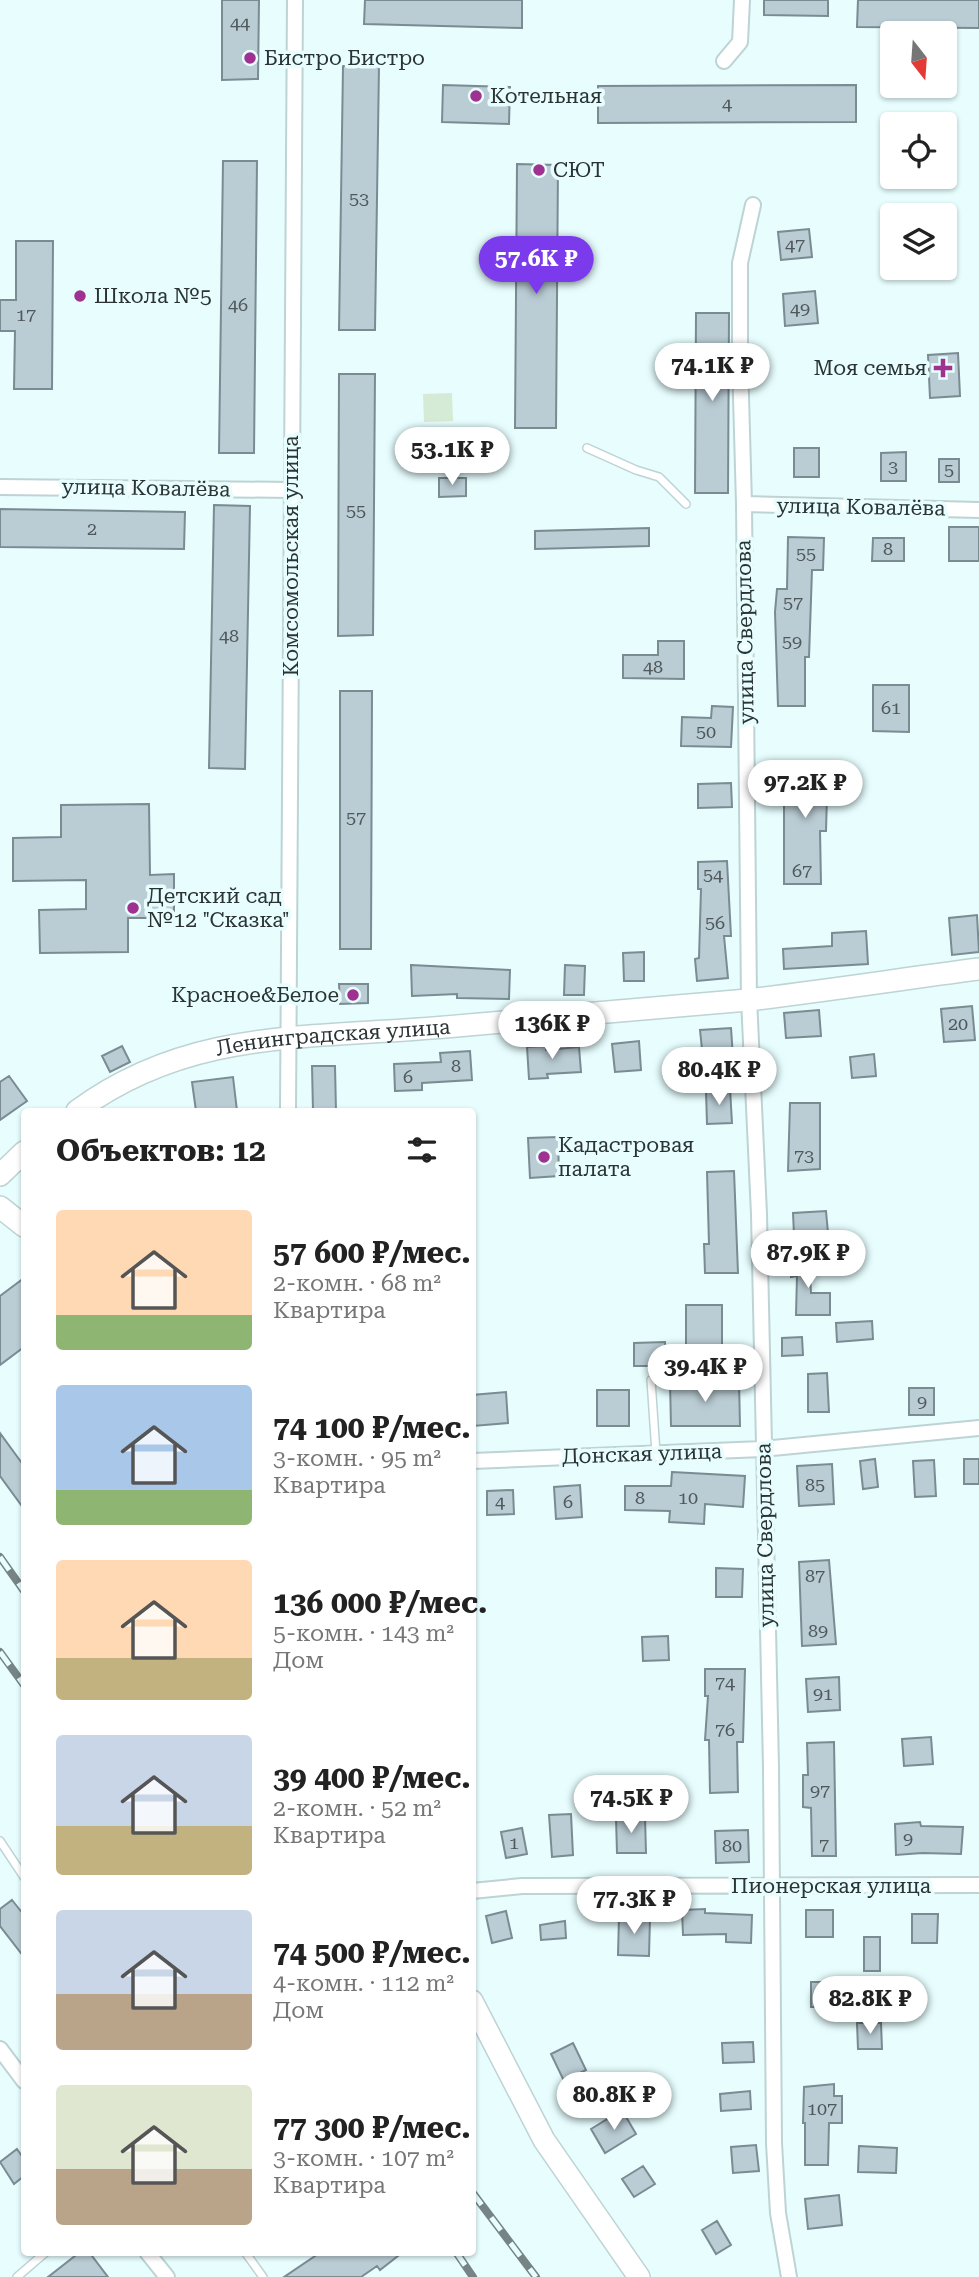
<!DOCTYPE html>
<html lang="ru">
<meta charset="utf-8">
<style>
body{margin:0;font-family:"Roboto Serif",serif;background:#f6f6f6;color:#222;height:100vh;display:flex;flex-direction:column;font-size:26px;white-space:nowrap}
*{box-sizing:border-box;margin:0}
p{font-size:23px;color:#767676}
.icon{flex:none;width:38px;height:38px;fill:none;stroke:currentColor;stroke-width:2;stroke-linecap:round;stroke-linejoin:round}
.map{position:relative;flex:1;overflow:hidden}
.side{position:absolute;left:21px;top:1108px;width:455px;height:1148px;display:flex;flex-direction:column;background:#fff;border-radius:7px;box-shadow:0 2px 5px #0004}
.side>*{flex:none}
.needle{width:46px;rotate:163deg}
.controls{position:absolute;left:880px;top:21px;display:grid;gap:14px}
.controls a{display:grid;place-items:center;width:77px;height:77px;border-radius:7px;background:#fff;box-shadow:0 2px 5px #0004;font-size:35px}
.price{position:absolute;translate:-50% -60px;padding:0 16px;border-radius:24px;background:#fff;color:#222;font-size:23px;line-height:46px;filter:drop-shadow(0 2px 4px #0008)}
.price::after{content:'';position:absolute;left:50%;top:42px;width:21px;height:16px;margin-left:-10px;background:inherit;clip-path:polygon(0 0,100% 0,50% 100%)}
.price.selected{background:#7c3aed;color:#fff}
ul{padding:0;list-style:none}
li{display:flex;align-items:center;gap:21px;height:175px;padding:0 35px}
li span{display:grid;place-items:center;flex:none;width:196px;height:140px;border-radius:7px;color:#555}
li>.icon{margin-inline-start:auto}
span .icon{width:84px;height:84px;fill:#fffc;stroke-width:1}
li b{font-size:30px}
h2{display:flex;justify-content:space-between;align-items:center;height:84px;padding:0 35px;font-size:30px}
.map>svg:first-child{display:block}
.green{fill:#d5ebd6}
.building{fill:#baccd4;stroke:#7a8b92;stroke-width:2}
.lines{fill:none;stroke-linecap:round;stroke-linejoin:round}
.lane-casing{stroke:#bed3d4;stroke-width:10}
.street-casing{stroke:#bed3d4;stroke-width:18}
.secondary-casing{stroke:#bed3d4;stroke-width:24}
.lane{stroke:#fff;stroke-width:7}
.street{stroke:#fff;stroke-width:14}
.secondary{stroke:#fff;stroke-width:21}
.rail-casing{stroke:#768485;stroke-width:8}
.rail{stroke:#e7fdfe;stroke-width:5;stroke-dasharray:16;stroke-linecap:butt}
.poi-dot{fill:#9f3190;stroke:#e7fdfe;stroke-width:2.5}
.labels{text-anchor:middle;stroke-width:7;stroke-linejoin:round;paint-order:stroke}
.number-label{font-size:18px;fill:#4f595c}
.poi-label{font-size:21px;fill:#2b3334;stroke:#e7fdfe;text-anchor:start}
.street-label{font-size:21px;fill:#2b3334;stroke:#e7fdfe}
</style>
<div class="map">
<svg width="979" height="2277" viewBox="0 0 979 2277">
<rect width="100%" height="100%" fill="#e7fdfe"/>
<path class="green" d="M452 393 453 421 424 422 423 394Z"/>
<path class="building" d="M222 0H259L258 79 222 80Z
M365 0H522V28L364 24Z
M764 0H828V16L764 15Z
M858 0H979V28L857 27Z
M343 66H379L375 330H339Z
M443 85 510 87 509 124 442 122Z
M856 85V122L598 123V86Z
M223 161H257L254 453H219Z
M517 164 558 165 556 428H515Z
M809 229 812 257 781 260 778 232Z
M16 241H53L52 389H14L15 331H0V300H16Z
M815 291 818 323 785 326 783 294Z
M696 313H729L728 493H695Z
M958 353 960 396 930 398 928 355Z
M339 374H375L373 635 338 636Z
M794 448H819V477H794Z
M906 452V481H881V453Z
M939 459H959V482H939Z
M439 478H466V496L439 497Z
M214 505 250 506 245 769 209 768Z
M0 509 185 512 184 549 0 547Z
M949 527H979V561H949Z
M649 528V546L535 549V531Z
M788 537 824 538 823 570H812L809 657H805V706H778L775 612 777 589H787Z
M873 538H904V561H872Z
M658 641H684V679L623 678V655H658Z
M873 685H909V732L873 731Z
M340 691H372L371 949H340Z
M712 706 733 707 731 747 681 746 682 717 711 718Z
M784 763H832L833 796H827L826 831H820L821 884H784Z
M731 783 732 807 698 808V784Z
M149 804 150 875 174 874V918H128V952L40 953 39 910 86 909V880L13 881V838L61 837V805Z
M727 861 731 936H724L728 978 697 981 695 959 699 958 701 889H698V862Z
M977 915 979 952 952 955 949 918Z
M866 931 868 964 784 969 783 949 832 946V933Z
M644 952V981H624L623 953Z
M411 965 510 970 509 999 457 998V994L412 996Z
M565 965 585 966 584 995H564Z
M339 984H368V1003L340 1004Z
M972 1006 975 1040 944 1042 941 1009Z
M819 1010 821 1036 786 1038 784 1013Z
M731 1028 733 1057 703 1059 700 1030Z
M639 1041 641 1070 615 1072 612 1044Z
M122 1046 130 1062 110 1072 102 1056Z
M546 1046V1050L579 1047 581 1072 547 1074 548 1078 529 1079 527 1047Z
M470 1051 472 1080 422 1083V1090L395 1091 394 1064 441 1062 440 1053Z
M874 1054 876 1076 852 1078 850 1057Z
M312 1066H335L336 1111H313Z
M9 1076 27 1101 0 1120V1082Z
M233 1077 237 1111H196L192 1082Z
M730 1089 732 1123 707 1124 706 1091Z
M790 1103H820V1169L788 1171Z
M558 1137 559 1176 530 1178 528 1138Z
M734 1171 738 1273H705L704 1244H709L707 1172Z
M826 1211 828 1233 794 1235 793 1213Z
M797 1254H809L811 1293H830V1315H796L797 1276 791 1277V1261H797Z
M24 1278V1347L0 1365V1296Z
M686 1305H722V1350H686Z
M872 1321 873 1339 837 1342 836 1323Z
M802 1337 803 1355 782 1356V1338Z
M665 1342 666 1366H634V1343Z
M827 1373 829 1412H808V1374Z
M739 1381 740 1426H671L670 1382Z
M909 1388H934V1415H909Z
M597 1390H629V1426H597Z
M506 1392 508 1423 473 1426 472 1395Z
M0 1433 24 1466V1509L0 1476Z
M875 1459 878 1487 863 1489 860 1461Z
M964 1459H979V1484H964Z
M934 1460 936 1496 915 1497 913 1461Z
M832 1464 834 1504 799 1506 797 1466Z
M672 1472 745 1476 743 1507 705 1504 704 1524 669 1522 670 1511 625 1510V1486H671Z
M580 1485 582 1517 556 1519 554 1487Z
M513 1490 514 1514 487 1515V1491Z
M829 1560 836 1644 802 1646 799 1562Z
M716 1568 743 1569 742 1597H716Z
M668 1636 669 1660 643 1661 642 1637Z
M705 1669H745L743 1742H737L738 1792 710 1793 709 1740H705L708 1696H705Z
M839 1677 840 1710 808 1712 806 1679Z
M931 1737 933 1764 904 1766 902 1739Z
M834 1742 836 1856H812L811 1808 803 1807V1775H808L807 1743Z
M571 1814 573 1855 552 1857 549 1815Z
M645 1817 646 1853H617L616 1818Z
M920 1822 921 1826 963 1827 961 1854 922 1853 896 1855 895 1824Z
M522 1828 527 1854 506 1858 501 1832Z
M748 1830 749 1862 716 1863 715 1831Z
M12 1900 24 1915V1957L0 1926V1909Z
M705 1909V1913L752 1915 751 1943 726 1942V1934L683 1935 682 1910Z
M806 1910H833V1937H806Z
M506 1911 512 1938 492 1943 486 1916Z
M912 1914H938L937 1943H912Z
M619 1917 650 1918 649 1956 618 1955Z
M565 1921 566 1938 541 1940 540 1925Z
M864 1937H880V1971H864Z
M811 1982H837V2007H811Z
M857 2023H881L882 2049H858Z
M753 2042 754 2062 723 2063 722 2043Z
M573 2043 586 2070 564 2081 551 2054Z
M834 2084V2096H842V2123H829L828 2165H805V2123H803L804 2087Z
M750 2091 751 2109 721 2111 720 2094Z
M622 2110 636 2134 605 2153 591 2129Z
M756 2145 759 2171 733 2173 731 2147Z
M859 2146 897 2148 896 2173 858 2172Z
M17 2149 24 2159V2176L14 2184 0 2162Z
M643 2166 655 2184 634 2197 622 2179Z
M839 2195 842 2225 808 2229 805 2199Z
M717 2221 731 2245 716 2254 702 2230Z
M80 2252H89L108 2277H48Z
M321 2252H403L380 2270 377 2266 361 2277H284Z"/>
<g class="lines">
<defs>
<path id="lane" d="M587 448 636 470 659 477 686 504
M651 1380 656 1453
M0 1841 24 1877
M245 2252 263 2277
M17 2277 46 2252"/>
<path id="street" d="M724 61 740 42 742 0
M753 205 740 263V361L744 504 749 999 759 1214 771 1767 774 2143 778 2213 789 2277
M0 487 292 490
M744 504 979 510
M288 1111 295 0
M472 1461 762 1449 979 1428
M472 1891 522 1886 979 1885
M0 2049 24 2081
M147 2252 167 2277"/>
<g id="secondary">
<path id="s1" d="M77 1111C179 1036 285 1038 405 1030 465 1026 525 1020 584 1014 639 1009 694 1005 748 1000 825 991 902 979 979 969"/>
<path d="M0 1175 24 1152"/>
<path d="M0 1207 24 1226"/>
<path d="M472 2001 544 2140 639 2277"/>
</g>
</defs>
<use href="#lane" class="lane-casing"/>
<use href="#street" class="street-casing"/>
<use href="#secondary" class="secondary-casing"/>
<use href="#lane" class="lane"/>
<use href="#street" class="street"/>
<use href="#secondary" class="secondary"/>
<defs>
<path id="rail" d="M0 1557 24 1591
M0 1652 24 1685
M472 2192 536 2277
M456 2252 473 2277"/>
</defs>
<use href="#rail" class="rail-casing"/>
<use href="#rail" class="rail"/>
</g>
<g class="poi-dot">
<circle cx="250" cy="58" r="7"/>
<circle cx="476" cy="96" r="7"/>
<circle cx="539" cy="170" r="7"/>
<circle cx="80" cy="296" r="7"/>
<path d="M939.5 357.5h7v7h7v7h-7v7h-7v-7h-7v-7h7z"/>
<circle cx="133" cy="908" r="7"/>
<circle cx="353" cy="995" r="7"/>
<circle cx="544" cy="1157" r="7"/>
</g>
<g class="labels">
<g class="number-label">
<text x="240" y="29">44</text>
<text x="727" y="110">4</text>
<text x="359" y="205">53</text>
<text x="795" y="251">47</text>
<text x="238" y="311">46</text>
<text x="800" y="315">49</text>
<text x="26" y="321">17</text>
<text x="893" y="473">3</text>
<text x="949" y="476">5</text>
<text x="356" y="517">55</text>
<text x="92" y="535">2</text>
<text x="888" y="555">8</text>
<text x="806" y="560">55</text>
<text x="793" y="609">57</text>
<text x="229" y="642">48</text>
<text x="792" y="648">59</text>
<text x="653" y="673">48</text>
<text x="891" y="714">61</text>
<text x="706" y="738">50</text>
<text x="356" y="824">57</text>
<text x="802" y="877">67</text>
<text x="713" y="881">54</text>
<text x="715" y="929">56</text>
<text x="958" y="1030">20</text>
<text x="456" y="1072">8</text>
<text x="408" y="1083">6</text>
<text x="804" y="1162">73</text>
<text x="922" y="1408">9</text>
<text x="815" y="1491">85</text>
<text x="640" y="1504">8</text>
<text x="688" y="1504">10</text>
<text x="500" y="1508">4</text>
<text x="568" y="1508">6</text>
<text x="815" y="1582">87</text>
<text x="818" y="1637">89</text>
<text x="725" y="1689">74</text>
<text x="823" y="1700">91</text>
<text x="725" y="1736">76</text>
<text x="820" y="1797">97</text>
<text x="908" y="1845">9</text>
<text x="514" y="1849">1</text>
<text x="824" y="1851">7</text>
<text x="732" y="1852">80</text>
<text x="822" y="2115">107</text>
</g>
<g class="poi-label">
<text x="264" y="65">Бистро Бистро</text>
<text x="490" y="103">Котельная</text>
<text x="553" y="177">СЮТ</text>
<text x="94" y="303">Школа №5</text>
<text x="927" y="375" text-anchor="end">Моя семья</text>
<text x="147" y="903">Детский сад<tspan x="147" dy="24">№12 "Сказка"</tspan></text>
<text x="339" y="1002" text-anchor="end">Красное&amp;Белое</text>
<text x="558" y="1152">Кадастровая<tspan x="558" dy="24">палата</tspan></text>
</g>
<g class="street-label">
<text transform="translate(146 488) rotate(1)" y="7">улица Ковалёва</text>
<text transform="translate(861 507) rotate(1)" y="7">улица Ковалёва</text>
<text transform="translate(291 556) rotate(-90)" y="7">Комсомольская улица</text>
<text transform="translate(745 632) rotate(-91)" y="7">улица Свердлова</text>
<text dy="7" stroke="none"><textPath href="#s1" startOffset="271">Ленинградская улица</textPath></text>
<text transform="translate(642 1454) rotate(-2)" y="7">Донская улица</text>
<text transform="translate(765 1535) rotate(-91)" y="7">улица Свердлова</text>
<text x="831" y="1893">Пионерская улица</text>
</g>
</g>
</svg>
<div class="controls">
<a><svg class="needle" viewBox="-14 -14 28 28"><path d="M0-13l5 13h-10z" fill="#e53935"/><path d="M0 13l5-13h-10z" fill="#767676"/></svg></a>
<a><svg class="icon" aria-label="locate" viewBox="0 0 24 24"><circle cx="12" cy="12" r="6"/><path d="M12 2v4M12 18v4M2 12h4M18 12h4"/></svg></a>
<a><svg class="icon" aria-label="layers" viewBox="0 0 24 24"><path d="M12 4l9 5-9 5-9-5zM3 14l9 5 9-5"/></svg></a>
</div>
<b class="price selected" style="left:536px;top:296px">57.6K ₽</b>
<b class="price" style="left:712px;top:403px">74.1K ₽</b>
<b class="price" style="left:452px;top:487px">53.1K ₽</b>
<b class="price" style="left:805px;top:820px">97.2K ₽</b>
<b class="price" style="left:552px;top:1061px">136K ₽</b>
<b class="price" style="left:719px;top:1107px">80.4K ₽</b>
<b class="price" style="left:808px;top:1290px">87.9K ₽</b>
<b class="price" style="left:705px;top:1404px">39.4K ₽</b>
<b class="price" style="left:631px;top:1835px">74.5K ₽</b>
<b class="price" style="left:634px;top:1936px">77.3K ₽</b>
<b class="price" style="left:870px;top:2036px">82.8K ₽</b>
<b class="price" style="left:614px;top:2132px">80.8K ₽</b>
<section class="side">
<h2>Объектов: 12<svg class="icon" aria-label="filters" viewBox="0 0 24 24"><path d="M4 7h16M4 17h16"/><circle cx="9" cy="7" r="2"/><circle cx="15" cy="17" r="2"/></svg></h2>
<ul>
<li><span style="background:linear-gradient(#ffd9b3 75%,#8fb573 0)"><svg class="icon" aria-label="home" viewBox="0 0 24 24"><path d="M3 11l9-7 9 7M6 9v11h12V9"/></svg></span><div><b>57 600 ₽/мес.</b><p>2-комн. · 68 m²</p><p>Квартира</p></div></li>
<li><span style="background:linear-gradient(#a9c7e8 75%,#8fb573 0)"><svg class="icon" aria-label="home" viewBox="0 0 24 24"><path d="M3 11l9-7 9 7M6 9v11h12V9"/></svg></span><div><b>74 100 ₽/мес.</b><p>3-комн. · 95 m²</p><p>Квартира</p></div></li>
<li><span style="background:linear-gradient(#ffd9b3 70%,#c2b280 0)"><svg class="icon" aria-label="home" viewBox="0 0 24 24"><path d="M3 11l9-7 9 7M6 9v11h12V9"/></svg></span><div><b>136 000 ₽/мес.</b><p>5-комн. · 143 m²</p><p>Дом</p></div></li>
<li><span style="background:linear-gradient(#c9d6e8 65%,#c2b280 0)"><svg class="icon" aria-label="home" viewBox="0 0 24 24"><path d="M3 11l9-7 9 7M6 9v11h12V9"/></svg></span><div><b>39 400 ₽/мес.</b><p>2-комн. · 52 m²</p><p>Квартира</p></div></li>
<li><span style="background:linear-gradient(#c9d6e8 60%,#b9a48a 0)"><svg class="icon" aria-label="home" viewBox="0 0 24 24"><path d="M3 11l9-7 9 7M6 9v11h12V9"/></svg></span><div><b>74 500 ₽/мес.</b><p>4-комн. · 112 m²</p><p>Дом</p></div></li>
<li><span style="background:linear-gradient(#dfe7d0 60%,#b9a48a 0)"><svg class="icon" aria-label="home" viewBox="0 0 24 24"><path d="M3 11l9-7 9 7M6 9v11h12V9"/></svg></span><div><b>77 300 ₽/мес.</b><p>3-комн. · 107 m²</p><p>Квартира</p></div></li>
</ul>
</section>
</div>
